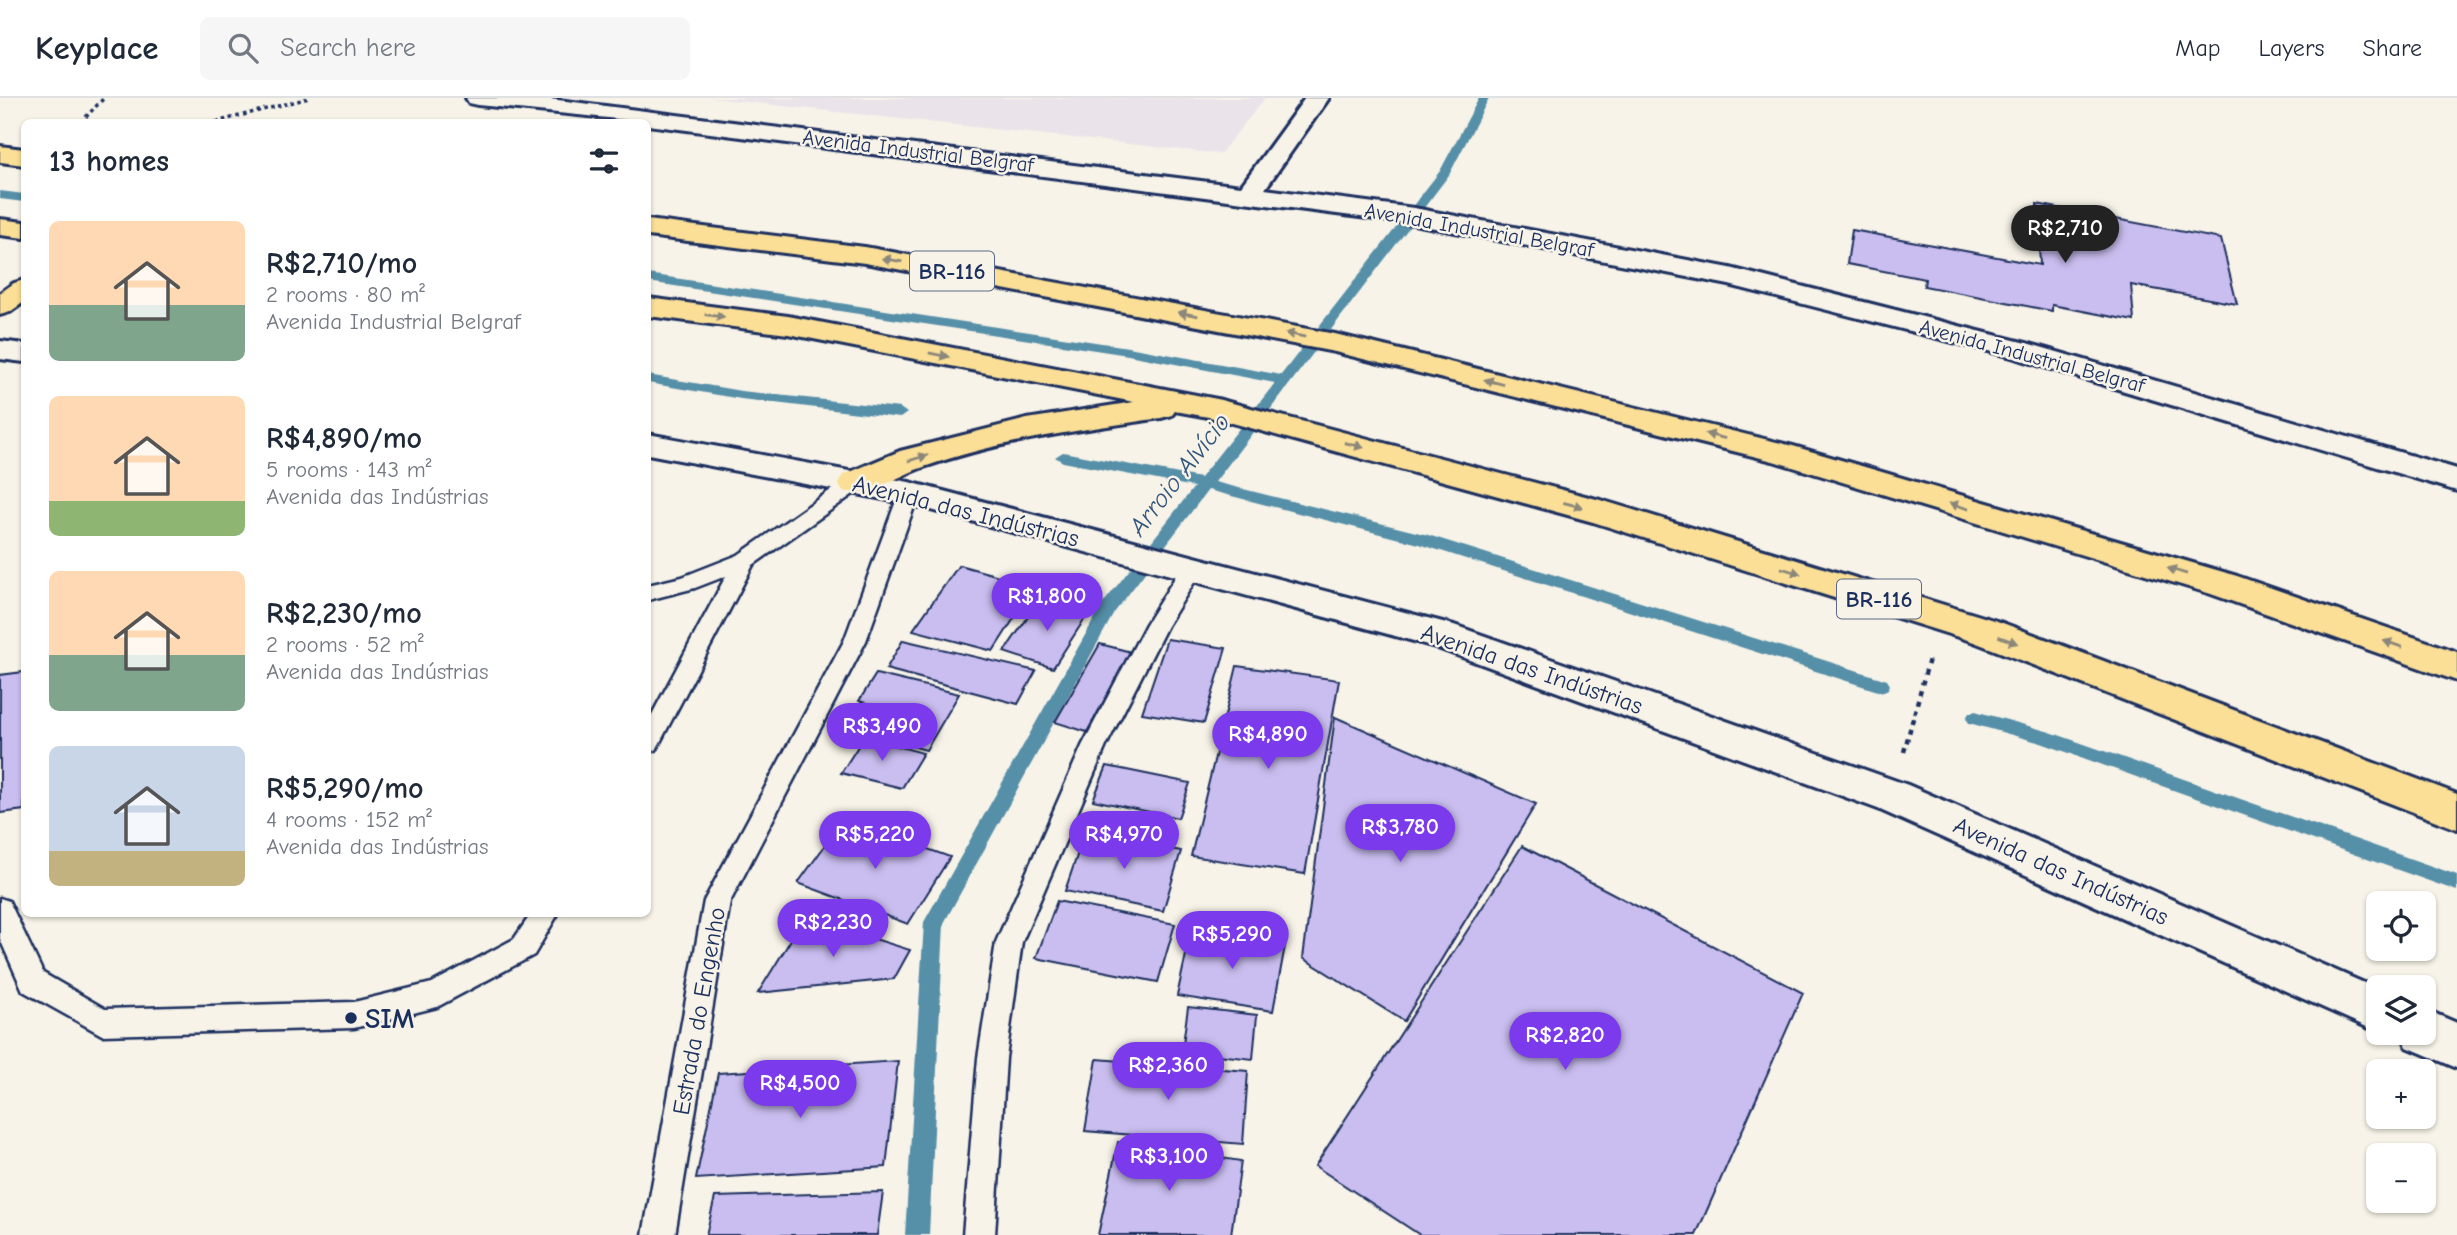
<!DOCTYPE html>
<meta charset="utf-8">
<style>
body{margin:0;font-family:"Comic Neue",sans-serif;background:#f6f6f7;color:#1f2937;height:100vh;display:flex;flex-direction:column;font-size:26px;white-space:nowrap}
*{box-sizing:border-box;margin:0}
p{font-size:23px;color:#747a83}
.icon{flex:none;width:38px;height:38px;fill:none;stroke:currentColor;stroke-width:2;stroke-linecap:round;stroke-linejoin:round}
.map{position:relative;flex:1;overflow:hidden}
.sheet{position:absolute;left:21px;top:21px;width:630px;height:798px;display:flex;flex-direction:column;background:#fff;border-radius:10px;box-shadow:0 2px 5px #0004}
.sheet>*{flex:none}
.buttons{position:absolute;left:2366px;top:793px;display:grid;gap:14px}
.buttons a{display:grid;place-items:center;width:70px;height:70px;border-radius:10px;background:#fff;box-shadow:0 2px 5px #0004;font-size:35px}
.price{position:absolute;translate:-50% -60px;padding:0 16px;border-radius:24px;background:#7c3aed;color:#fff;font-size:23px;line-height:46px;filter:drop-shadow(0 2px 4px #0008)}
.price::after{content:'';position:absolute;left:50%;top:42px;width:21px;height:16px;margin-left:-10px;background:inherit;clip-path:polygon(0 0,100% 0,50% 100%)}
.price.selected{background:#222;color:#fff}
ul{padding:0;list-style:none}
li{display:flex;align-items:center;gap:21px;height:175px;padding:0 28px}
li span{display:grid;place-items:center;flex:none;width:196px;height:140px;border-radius:10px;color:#555}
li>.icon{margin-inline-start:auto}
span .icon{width:84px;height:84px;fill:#fffc;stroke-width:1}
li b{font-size:30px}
h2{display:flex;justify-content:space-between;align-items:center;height:84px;padding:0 28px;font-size:30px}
header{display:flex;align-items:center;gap:42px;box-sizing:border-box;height:98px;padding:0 35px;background:#fff;border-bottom:2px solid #e0e1e3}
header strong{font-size:33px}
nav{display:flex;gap:38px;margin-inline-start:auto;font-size:24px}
.search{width:490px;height:63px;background:#f6f6f7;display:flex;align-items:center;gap:18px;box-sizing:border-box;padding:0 24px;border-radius:10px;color:#747a83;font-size:26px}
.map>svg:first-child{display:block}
.built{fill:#eae3ea}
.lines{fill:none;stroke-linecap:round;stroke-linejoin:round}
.stream{fill:#578fa8;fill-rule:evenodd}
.building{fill:#cabef0;stroke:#1b2f5e;stroke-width:2}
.lane-casing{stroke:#1b2f5e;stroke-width:5}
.secondary-casing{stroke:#1b2f5e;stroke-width:6}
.highway-casing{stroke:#1b2f5e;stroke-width:6}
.path-far1{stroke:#1b2f5e;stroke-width:3.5;stroke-dasharray:3.5 3.5;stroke-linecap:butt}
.path{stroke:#1b2f5e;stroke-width:4.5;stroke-dasharray:5 5;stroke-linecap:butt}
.lane{fill:#f7f3e8;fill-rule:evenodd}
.secondary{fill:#f7f3e8;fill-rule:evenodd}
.highway{fill:#fbdf96;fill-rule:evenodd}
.oneway{fill:#8b877a}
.poi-dot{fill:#1b2f5e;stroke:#f7f3e8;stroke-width:2.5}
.labels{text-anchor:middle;stroke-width:5;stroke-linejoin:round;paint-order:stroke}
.far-street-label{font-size:21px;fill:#1b2f5e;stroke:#f7f3e8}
.shield{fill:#f7f3e8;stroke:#5d6a87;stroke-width:2}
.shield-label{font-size:23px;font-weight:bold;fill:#1b2f5e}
.street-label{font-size:24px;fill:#1b2f5e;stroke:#f7f3e8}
.water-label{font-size:26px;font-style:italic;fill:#34577d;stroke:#f7f3e8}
.near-poi-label{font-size:28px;font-weight:bold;fill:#1b2f5e;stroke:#f7f3e8;text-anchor:start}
</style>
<header>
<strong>Keyplace</strong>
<div class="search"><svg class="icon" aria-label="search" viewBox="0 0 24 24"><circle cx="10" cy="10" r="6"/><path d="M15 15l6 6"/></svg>Search here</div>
<nav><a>Map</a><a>Layers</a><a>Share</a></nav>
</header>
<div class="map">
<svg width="2457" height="1137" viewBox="0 0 2457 1137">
<rect width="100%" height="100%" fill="#f7f3e8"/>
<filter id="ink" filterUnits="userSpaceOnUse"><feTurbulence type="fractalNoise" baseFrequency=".0143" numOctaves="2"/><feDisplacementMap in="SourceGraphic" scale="14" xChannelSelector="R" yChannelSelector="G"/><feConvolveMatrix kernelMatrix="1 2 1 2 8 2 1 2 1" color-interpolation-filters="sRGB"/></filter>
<g filter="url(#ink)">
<path class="built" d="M711 0H1265L1220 56Z"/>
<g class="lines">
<path class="stream" d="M1479 0H1489L1449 77 1215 384 1428 437 1887 582 1890 587 1887 592 1881 594 1419 446 1208 392 1114 515 944 825 929 1137H905L924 824 1102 507 1194 389 1063 364 1055 359 1063 354 1200 380 1275 285 1128 257 648 184V176L1128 249 1281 277 1440 73Z
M0 93 24 96V104L0 101Z
M648 277 741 293 900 310 907 315 900 320 741 301 648 285Z
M1975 613 2050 634 2457 777V793L2041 645 1969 625 1966 620 1969 615Z"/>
</g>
<path class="building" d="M2037 106 2221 141 2237 206 2131 187 2134 223 2052 207V213L1924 188 1925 181 1847 166 1852 132 2040 167Z
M959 467 1035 488 993 553 913 532Z
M1041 500 1089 514 1053 570 1004 554Z
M1167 541 1226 550 1204 625 1142 615Z
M903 542 1036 573 1018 606 886 571Z
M1100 546 1131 554 1087 634 1055 624Z
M1237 568 1339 582 1305 776 1191 758Z
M24 574V712L0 715V577Z
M876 576 959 596 926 652 868 636 884 610 859 603Z
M1335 619 1536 706 1404 923 1303 860Z
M864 639 923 655 902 690 841 675Z
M1107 668 1190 685 1178 720 1093 702Z
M844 721 950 759 908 826 798 785Z
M1085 734 1181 753 1163 813 1065 793Z
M1522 748 1803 895 1696 1137H1420L1315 1068Z
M1057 803 1175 826 1158 884 1036 860Z
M805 819 910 852 894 881 758 895Z
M1191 834 1285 848 1273 913 1177 898Z
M1188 909 1257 917 1253 961 1182 953Z
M1097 961 1248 973 1243 1046 1085 1033Z
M898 963 886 1069 696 1081 718 975Z
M1118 1044 1241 1063 1231 1137H1098Z
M883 1094 877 1137H706L715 1099Z"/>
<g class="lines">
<defs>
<path id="lane" d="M855 378 862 380 865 385 862 390 753 467 656 652 648 654V624L726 478 695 490 648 502V487L682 479 738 457 848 380Z
M909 388 916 390 919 395 866 543 730 804 675 1137H643L704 803 844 543 899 395 902 390Z
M1192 463 1200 465 1203 470 1167 528 1106 648 1022 844 1006 960 995 1137H963L978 960 996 844 1082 648 1146 526 1184 465Z
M0 800 9 803 43 875 105 911 354 904 432 885 514 841 531 816H558L534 857 437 909 354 930 102 937 23 893 0 841Z"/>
<path id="secondary" d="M466 0H542L1241 88 1305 0H1329L1265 91 1414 110 1730 170 2030 246 2457 371V393L2008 258 1729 187 1414 126 648 27V24L478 7 469 5Z
M0 243 24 246V264L0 261Z
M648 336 909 384 1454 527 1908 687 2378 891V934L1878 711 1432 548 909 406 648 356Z
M2424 911 2457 925V970L2407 949 2401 934H2424Z"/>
<path id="highway" d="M0 48 24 51V67L0 64Z
M0 121 24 124V140L0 137Z
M648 122 865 149 1335 236 1793 348 2237 478 2457 554V583L2211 496 1773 363 1335 254 865 165 648 138Z
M24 182V204L10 214 0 217V195L14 185Z
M648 200 788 218 1217 301 1604 403 2000 524 2457 696V731L1974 544 1593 424 1214 320 1175 313 1172 317 1161 320C1082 332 1000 342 924 369 898 377 870 400 843 393L838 385 843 377 900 353 1027 321 1134 304 788 236 648 218Z"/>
</defs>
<use href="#lane" class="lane-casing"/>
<use href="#secondary" class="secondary-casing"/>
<use href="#highway" class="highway-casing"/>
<path class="path-far1" d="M81 24 104 0
M216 24 309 0"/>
<path class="path" d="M1904 654 1929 561"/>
<use href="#lane" class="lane"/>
<use href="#secondary" class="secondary"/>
<use href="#highway" class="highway"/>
</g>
<defs><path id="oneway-solid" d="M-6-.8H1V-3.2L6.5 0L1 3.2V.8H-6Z" transform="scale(1.75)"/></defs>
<g class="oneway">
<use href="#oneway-solid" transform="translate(892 162) rotate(-170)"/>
<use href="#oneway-solid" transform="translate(1188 216) rotate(-170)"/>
<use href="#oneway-solid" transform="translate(715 218) rotate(7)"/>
<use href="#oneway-solid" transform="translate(1295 237) rotate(-168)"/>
<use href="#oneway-solid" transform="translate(939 257) rotate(11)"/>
<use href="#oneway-solid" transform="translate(1494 284) rotate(-166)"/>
<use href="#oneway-solid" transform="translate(1715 338) rotate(-166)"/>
<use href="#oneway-solid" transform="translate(1354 347) rotate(15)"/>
<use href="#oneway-solid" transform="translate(918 360) rotate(-17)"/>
<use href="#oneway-solid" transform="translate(1573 407) rotate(15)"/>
<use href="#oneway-solid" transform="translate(1959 408) rotate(-163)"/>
<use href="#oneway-solid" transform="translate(1791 473) rotate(17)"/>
<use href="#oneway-solid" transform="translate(2177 473) rotate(-163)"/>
<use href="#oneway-solid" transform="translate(2008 542) rotate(21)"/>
<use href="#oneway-solid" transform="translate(2393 546) rotate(-161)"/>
</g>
</g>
<circle class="poi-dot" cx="351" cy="920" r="7"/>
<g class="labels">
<g class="far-street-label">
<text transform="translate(918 53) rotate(7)" y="7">Avenida Industrial Belgraf</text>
<text transform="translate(1479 132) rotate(10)" y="7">Avenida Industrial Belgraf</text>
<text transform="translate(2032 258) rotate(15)" y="7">Avenida Industrial Belgraf</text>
</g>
<g class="shield">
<rect x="910" y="153.5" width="84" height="39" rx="5"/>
<rect x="1837" y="481.5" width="84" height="39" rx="5"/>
</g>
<g class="shield-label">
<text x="952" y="181">BR-116</text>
<text x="1879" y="509">BR-116</text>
</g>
<g class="street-label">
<text transform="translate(966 413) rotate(14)" y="8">Avenida das Indústrias</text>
<text transform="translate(1532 571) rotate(19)" y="8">Avenida das Indústrias</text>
<text transform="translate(2061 773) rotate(24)" y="8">Avenida das Indústrias</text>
<text transform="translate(699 913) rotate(-80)" y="8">Estrada do Engenho</text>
</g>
<g class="water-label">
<text transform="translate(1179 376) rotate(-52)" y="9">Arroio Alvício</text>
</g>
<g class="near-poi-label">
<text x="365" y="930">SIM</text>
</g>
</g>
</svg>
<div class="buttons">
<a><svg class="icon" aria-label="locate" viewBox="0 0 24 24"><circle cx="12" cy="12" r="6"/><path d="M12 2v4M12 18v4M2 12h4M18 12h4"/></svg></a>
<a><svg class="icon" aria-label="layers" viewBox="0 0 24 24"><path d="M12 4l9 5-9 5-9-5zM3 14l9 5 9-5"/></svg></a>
<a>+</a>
<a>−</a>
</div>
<b class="price selected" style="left:2065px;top:167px">R$2,710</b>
<b class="price" style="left:1047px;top:535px">R$1,800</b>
<b class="price" style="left:882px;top:665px">R$3,490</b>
<b class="price" style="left:1268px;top:673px">R$4,890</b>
<b class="price" style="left:1400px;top:766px">R$3,780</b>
<b class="price" style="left:875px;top:773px">R$5,220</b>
<b class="price" style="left:1124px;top:773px">R$4,970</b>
<b class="price" style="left:833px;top:861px">R$2,230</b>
<b class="price" style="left:1232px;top:873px">R$5,290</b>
<b class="price" style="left:1565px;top:974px">R$2,820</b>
<b class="price" style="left:1168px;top:1004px">R$2,360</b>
<b class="price" style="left:800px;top:1022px">R$4,500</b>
<b class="price" style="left:1169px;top:1095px">R$3,100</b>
<section class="sheet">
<h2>13 homes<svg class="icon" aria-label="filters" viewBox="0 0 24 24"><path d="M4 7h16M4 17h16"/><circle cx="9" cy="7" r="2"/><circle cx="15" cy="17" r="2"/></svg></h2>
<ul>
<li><span style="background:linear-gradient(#ffd9b3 60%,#7fa58c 0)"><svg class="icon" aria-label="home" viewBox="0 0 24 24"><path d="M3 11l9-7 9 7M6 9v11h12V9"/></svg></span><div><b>R$2,710/mo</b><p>2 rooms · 80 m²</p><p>Avenida Industrial Belgraf</p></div></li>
<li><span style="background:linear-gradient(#ffd9b3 75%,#8fb573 0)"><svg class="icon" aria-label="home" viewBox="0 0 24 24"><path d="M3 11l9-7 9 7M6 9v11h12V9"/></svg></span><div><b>R$4,890/mo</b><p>5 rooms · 143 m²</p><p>Avenida das Indústrias</p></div></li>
<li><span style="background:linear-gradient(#ffd9b3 60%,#7fa58c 0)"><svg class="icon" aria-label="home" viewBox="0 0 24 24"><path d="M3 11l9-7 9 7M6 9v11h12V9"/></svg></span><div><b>R$2,230/mo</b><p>2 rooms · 52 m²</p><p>Avenida das Indústrias</p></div></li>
<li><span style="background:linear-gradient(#c9d6e8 75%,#c2b280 0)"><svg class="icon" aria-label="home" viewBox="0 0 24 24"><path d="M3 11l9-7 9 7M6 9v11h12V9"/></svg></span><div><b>R$5,290/mo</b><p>4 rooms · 152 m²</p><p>Avenida das Indústrias</p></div></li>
</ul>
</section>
</div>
